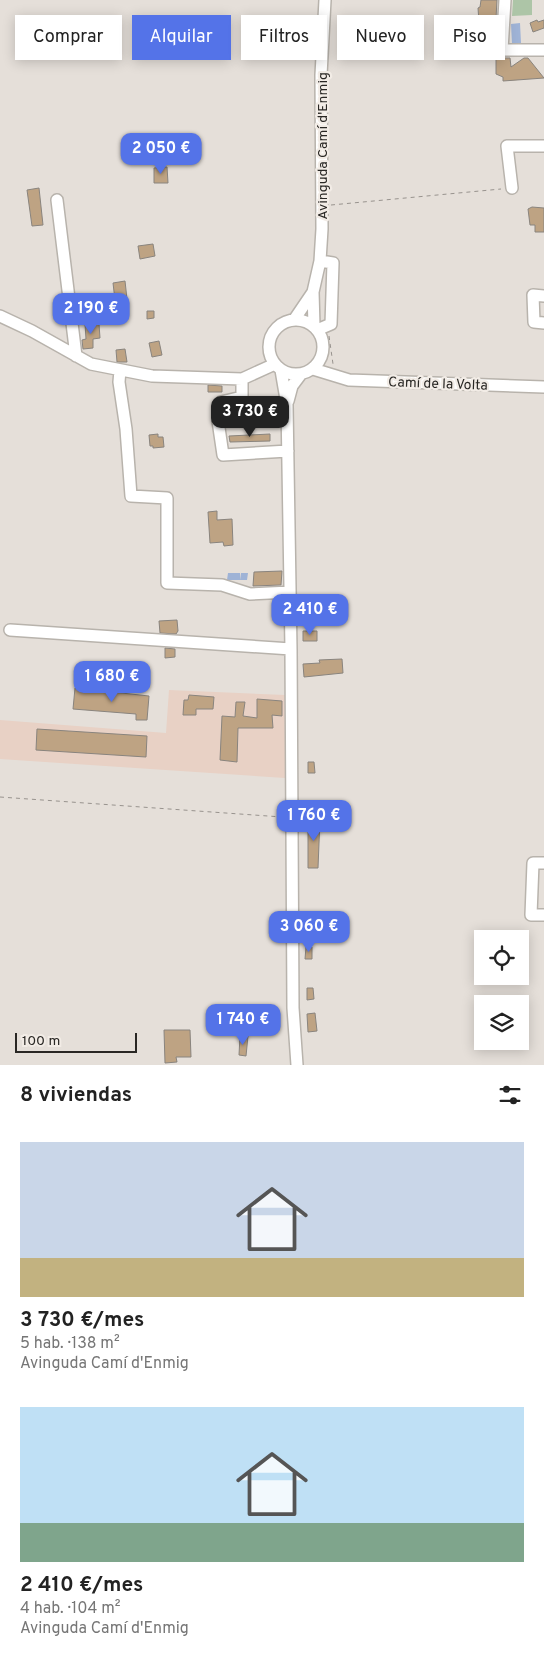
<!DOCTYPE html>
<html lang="es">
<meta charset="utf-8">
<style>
body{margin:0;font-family:Overpass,sans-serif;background:#f2f2f2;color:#222;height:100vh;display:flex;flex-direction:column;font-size:19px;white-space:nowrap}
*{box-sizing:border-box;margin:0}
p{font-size:16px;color:#767676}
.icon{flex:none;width:28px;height:28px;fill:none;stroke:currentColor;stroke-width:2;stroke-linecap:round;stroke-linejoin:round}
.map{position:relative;height:1065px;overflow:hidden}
.drawer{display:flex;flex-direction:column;background:#fff;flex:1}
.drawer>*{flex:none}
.banner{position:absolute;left:15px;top:15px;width:515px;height:45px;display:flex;gap:10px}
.controls{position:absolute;left:474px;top:930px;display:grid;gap:10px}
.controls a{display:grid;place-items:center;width:55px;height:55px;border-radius:0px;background:#fff;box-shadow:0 2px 12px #0003;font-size:25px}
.scale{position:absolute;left:15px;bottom:12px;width:122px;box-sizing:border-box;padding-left:5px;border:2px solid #292724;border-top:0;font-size:14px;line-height:18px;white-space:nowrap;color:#292724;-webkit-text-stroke:4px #f2ece6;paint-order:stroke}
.price{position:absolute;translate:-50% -42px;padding:0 11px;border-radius:10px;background:#5473e8;color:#fff;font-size:16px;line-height:32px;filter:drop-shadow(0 1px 2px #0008)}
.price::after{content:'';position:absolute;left:50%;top:30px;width:15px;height:11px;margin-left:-8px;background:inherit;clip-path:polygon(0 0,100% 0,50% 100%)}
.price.current{background:#222;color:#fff}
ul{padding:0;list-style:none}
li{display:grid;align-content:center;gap:10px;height:265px;padding:0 20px}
li span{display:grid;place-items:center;height:155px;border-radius:0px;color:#555}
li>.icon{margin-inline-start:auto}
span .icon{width:90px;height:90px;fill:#fffc;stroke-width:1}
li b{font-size:21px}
h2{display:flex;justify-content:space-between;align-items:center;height:60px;padding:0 20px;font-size:21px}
.chip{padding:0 18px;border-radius:0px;background:#fff;box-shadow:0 2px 12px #0003;font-size:18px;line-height:45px}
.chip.current{background:#5473e8;color:#fff}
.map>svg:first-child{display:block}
.education{fill:#e8d1c5}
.green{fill:#adc5a7}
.water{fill:#9fb3d6}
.building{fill:#bea383;stroke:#89847e}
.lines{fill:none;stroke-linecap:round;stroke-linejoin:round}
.minor-casing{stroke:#b8b3ac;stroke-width:14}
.path{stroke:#98938e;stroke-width:1;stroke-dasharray:4 4;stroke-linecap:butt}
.minor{stroke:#fff;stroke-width:11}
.labels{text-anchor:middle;stroke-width:4.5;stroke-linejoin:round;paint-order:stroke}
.street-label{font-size:14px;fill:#292724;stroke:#f2ece6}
</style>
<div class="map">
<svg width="544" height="1065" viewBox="0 0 544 1065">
<rect width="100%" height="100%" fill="#e5dfd9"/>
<path class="education" d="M169 690 285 695V778L0 759V720L166 733Z"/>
<path class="green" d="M513 0H532V15L512 16Z"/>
<path class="water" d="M520 23 521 43 512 44 511 24Z
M228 573H240V580L241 573H248L247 580H227Z"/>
<path class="building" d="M481 0H497L495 36 480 37 478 8 480 7Z
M537 20 538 22 544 20V28L533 32 530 23Z
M480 40 483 52 466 55 464 45Z
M496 58H510L511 67 524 58H528L544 78 503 81V77L496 74Z
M167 167 168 183H154V168Z
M39 188 43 225 32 226 27 190Z
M532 207 544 208V232H535V225H530L528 209Z
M153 244 155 256 140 259 138 246Z
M125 281 127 299 115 300 113 283Z
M115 302 117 313H111L109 303Z
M147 311H154V318L147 319Z
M85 324H99L100 338 93 339V348L83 349 82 340 86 339Z
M159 341 162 355 152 357 149 343Z
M125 349 127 362H117L116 350Z
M208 385 222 386V392H208Z
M228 408 242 414 236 425 226 419Z
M158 434V437H163L164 447 153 448V446H150L149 435Z
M270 434V441L230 442 229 436Z
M217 511V520L232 519 233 545 224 546 223 542 210 543 208 512Z
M282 571 281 585 253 586 254 572Z
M177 620 178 631 176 634 160 633 159 621Z
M303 631H317V641H303Z
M165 648 175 649V657L165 658Z
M342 659 343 673 304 677 303 664 320 663 319 660Z
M75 688 149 696 147 720H136V714L73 709Z
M189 695 214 697 213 709H196V715H183L184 700H188Z
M257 699 282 701V716L272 715 273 728H238L237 762 220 760 222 716 235 717 236 702H245L243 716 257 718Z
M37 729 147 736 146 757 36 750Z
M308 762H314L315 773H308Z
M308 818H320L318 868H308Z
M306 947H312V959H305Z
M307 988H313L314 999 307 1000Z
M315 1013 317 1031 308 1032 307 1014Z
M164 1030H190L191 1057H176L177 1062 165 1063Z
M240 1036H248L246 1056 239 1055Z"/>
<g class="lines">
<defs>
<path id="minor" d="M505 0 502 50H544
M512 188 507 146H544
M57 200 76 356
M544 296 533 295 534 322 544 323
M0 316 32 331 91 364 152 376 242 379 275 364
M294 320 313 292
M269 347a27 27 0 1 1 54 0a27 27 0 1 1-54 0Z
M314 326 313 292 320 261 322 229 321 75 325 0
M317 330 331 324 333 263 320 261
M313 369 349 380 544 387
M120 370 119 382 126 429 131 496 167 498V583L222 585 250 594 290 592
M281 370 287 405 291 649 293 1008 297 1065
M242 379V397L221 402 218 421 223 455 288 451
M288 401 292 386 301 374
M10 630 291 649
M544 863H533L531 915H544"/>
</defs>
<use href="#minor" class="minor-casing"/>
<path class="path" d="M331 205 501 189
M329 336 333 364
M0 797 282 817"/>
<use href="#minor" class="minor"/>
</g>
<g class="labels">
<g class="street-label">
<text transform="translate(322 146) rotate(-90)" y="5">Avinguda Camí d'Enmig</text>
<text transform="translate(438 383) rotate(2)" y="5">Camí de la Volta</text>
</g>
</g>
</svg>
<div class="controls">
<a><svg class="icon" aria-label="locate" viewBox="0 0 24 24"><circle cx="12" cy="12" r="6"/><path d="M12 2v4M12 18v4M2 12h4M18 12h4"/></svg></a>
<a><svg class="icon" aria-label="layers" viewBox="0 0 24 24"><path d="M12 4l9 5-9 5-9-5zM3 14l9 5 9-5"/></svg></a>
</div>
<div class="scale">100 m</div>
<b class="price" style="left:161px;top:175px">2 050 €</b>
<b class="price" style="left:91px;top:335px">2 190 €</b>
<b class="price current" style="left:250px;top:438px">3 730 €</b>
<b class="price" style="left:310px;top:636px">2 410 €</b>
<b class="price" style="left:112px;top:703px">1 680 €</b>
<b class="price" style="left:314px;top:842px">1 760 €</b>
<b class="price" style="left:309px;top:953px">3 060 €</b>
<b class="price" style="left:243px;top:1046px">1 740 €</b>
<div class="banner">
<a class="chip">Comprar</a>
<a class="chip current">Alquilar</a>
<a class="chip">Filtros</a>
<a class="chip">Nuevo</a>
<a class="chip">Piso</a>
</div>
</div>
<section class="drawer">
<h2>8 viviendas<svg class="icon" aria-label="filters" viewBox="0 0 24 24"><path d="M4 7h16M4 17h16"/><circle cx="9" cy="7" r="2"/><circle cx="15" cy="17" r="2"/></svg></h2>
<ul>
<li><span style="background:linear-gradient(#c9d6e8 75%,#c2b280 0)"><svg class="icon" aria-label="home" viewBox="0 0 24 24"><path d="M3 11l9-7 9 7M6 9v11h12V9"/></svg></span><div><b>3 730 €/mes</b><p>5 hab. · 138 m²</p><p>Avinguda Camí d'Enmig</p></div></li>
<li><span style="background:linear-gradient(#bfe0f5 75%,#7fa58c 0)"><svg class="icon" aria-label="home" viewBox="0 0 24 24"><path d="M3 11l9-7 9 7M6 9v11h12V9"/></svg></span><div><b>2 410 €/mes</b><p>4 hab. · 104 m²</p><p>Avinguda Camí d'Enmig</p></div></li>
</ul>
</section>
